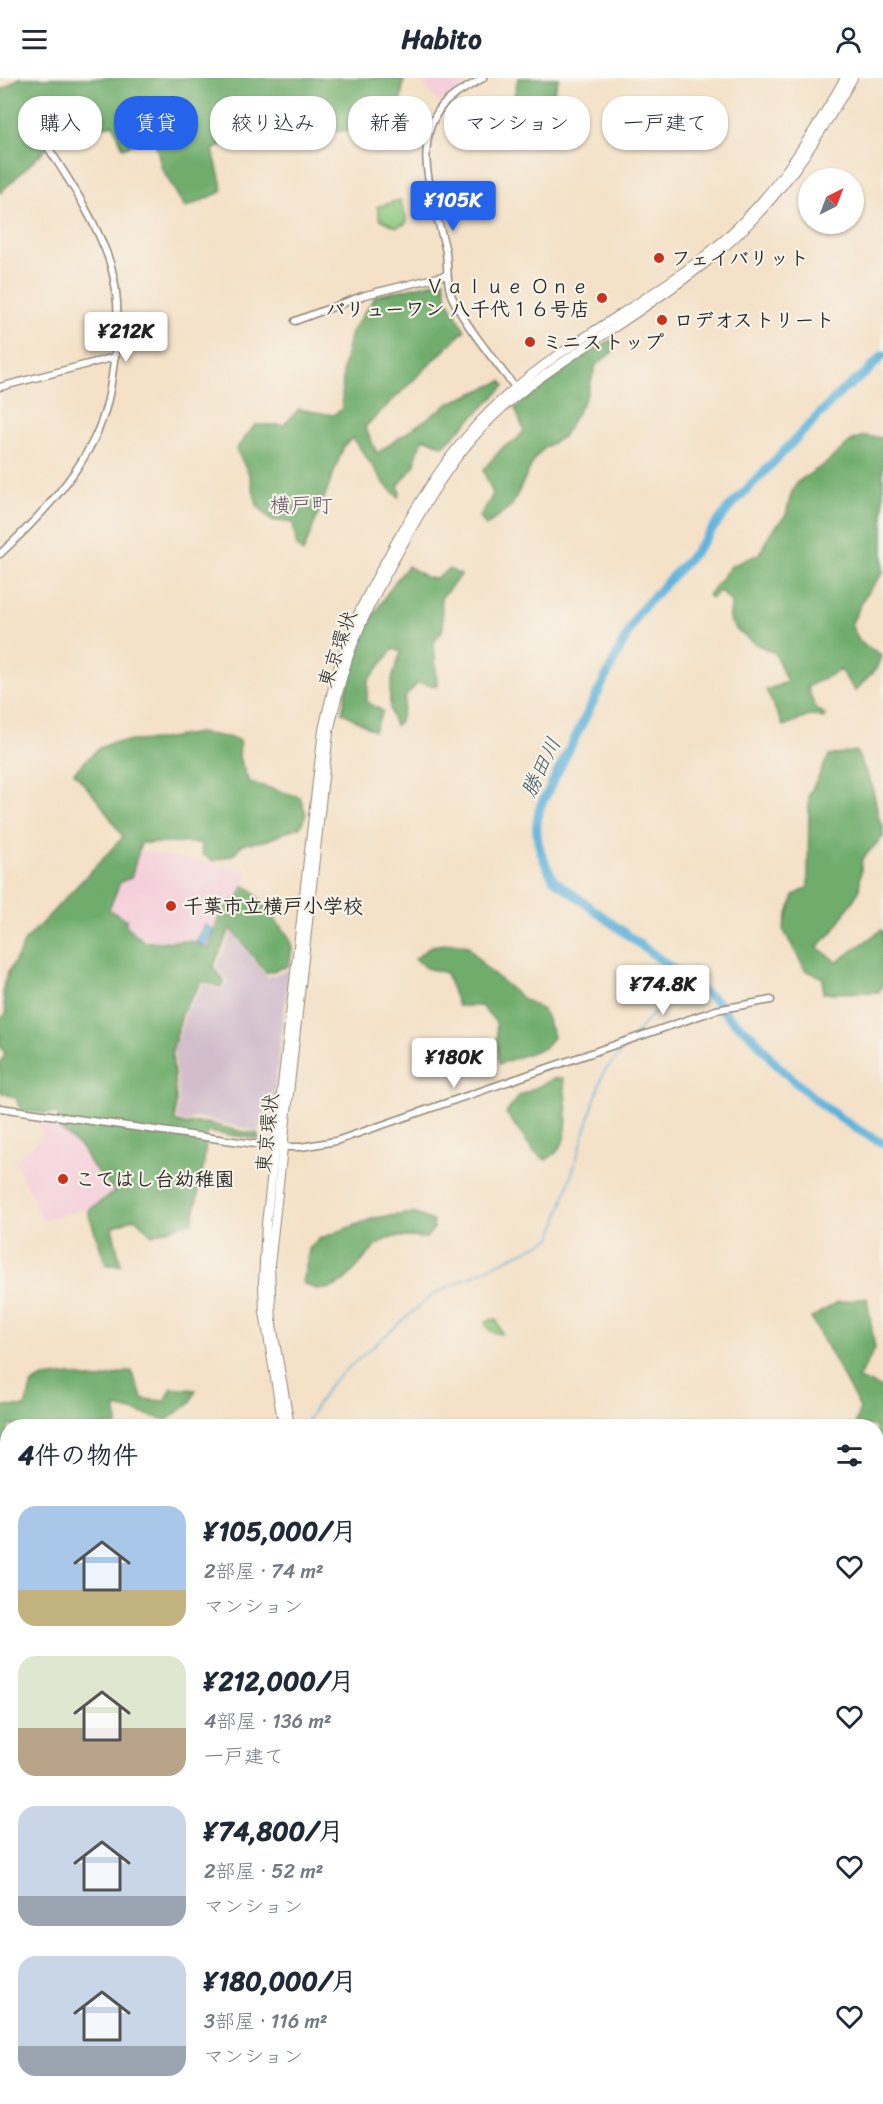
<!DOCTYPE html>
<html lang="ja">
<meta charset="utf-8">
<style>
body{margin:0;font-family:Sriracha,"Klee One",sans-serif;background:#f2f2f3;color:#1f2937;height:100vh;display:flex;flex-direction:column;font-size:22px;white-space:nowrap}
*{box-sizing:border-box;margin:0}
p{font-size:20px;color:#747a83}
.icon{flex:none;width:33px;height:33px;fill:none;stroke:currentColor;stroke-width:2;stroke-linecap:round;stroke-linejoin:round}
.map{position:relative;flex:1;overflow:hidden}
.side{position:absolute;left:0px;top:1341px;width:884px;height:686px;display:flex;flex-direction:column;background:#fff;border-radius:24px 24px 0 0;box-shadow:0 2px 4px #0004}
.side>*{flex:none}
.top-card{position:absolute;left:18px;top:18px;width:848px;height:54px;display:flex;gap:12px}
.needle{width:39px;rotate:42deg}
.buttons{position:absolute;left:798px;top:90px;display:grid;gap:12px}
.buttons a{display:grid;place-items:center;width:66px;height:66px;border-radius:50%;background:#fff;box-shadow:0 2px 4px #0004;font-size:30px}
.price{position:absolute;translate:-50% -51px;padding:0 14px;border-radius:6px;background:#fff;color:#222;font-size:20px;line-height:39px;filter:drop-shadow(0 2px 3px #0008)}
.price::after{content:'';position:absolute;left:50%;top:36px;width:18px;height:14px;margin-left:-9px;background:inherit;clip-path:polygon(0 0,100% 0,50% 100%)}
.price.selected{background:#2563eb;color:#fff}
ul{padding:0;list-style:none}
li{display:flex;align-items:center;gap:18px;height:150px;padding:0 18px}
li span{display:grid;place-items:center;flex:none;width:168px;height:120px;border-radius:18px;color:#555}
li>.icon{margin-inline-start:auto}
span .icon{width:72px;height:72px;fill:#fffc;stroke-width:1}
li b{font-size:26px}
h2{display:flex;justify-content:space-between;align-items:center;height:72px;padding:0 18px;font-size:26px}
.chip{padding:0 21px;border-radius:24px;background:#fff;box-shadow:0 2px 4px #0004;font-size:21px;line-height:54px}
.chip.selected{background:#2563eb;color:#fff}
header{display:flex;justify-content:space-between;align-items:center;height:78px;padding:0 18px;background:#fff;font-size:27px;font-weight:700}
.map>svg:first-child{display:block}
.built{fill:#f5cfdb}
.industrial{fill:#d1bdcc}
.green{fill:#8bc97e;stroke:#5b7a54;stroke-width:1.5}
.forest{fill:#70ad6d;stroke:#4e6c4c;stroke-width:1.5}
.water{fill:#5fb3db;stroke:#456f83;stroke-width:1.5}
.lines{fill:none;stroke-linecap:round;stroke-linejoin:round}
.stream{stroke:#5fb3db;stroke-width:1.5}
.river{stroke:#5fb3db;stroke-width:9}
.tertiary-casing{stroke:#908679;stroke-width:9}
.trunk-casing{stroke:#908679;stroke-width:10}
.tertiary{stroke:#fff;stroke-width:6}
.trunk{stroke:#fff;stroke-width:8}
.poi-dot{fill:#c8321e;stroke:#f7f3e8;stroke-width:2}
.labels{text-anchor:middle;stroke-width:4.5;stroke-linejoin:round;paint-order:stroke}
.poi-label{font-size:20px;font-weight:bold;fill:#2b2b2b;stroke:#f7f3e8;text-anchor:start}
.street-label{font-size:20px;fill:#2b2b2b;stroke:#f7f3e8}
.neighbourhood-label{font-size:21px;fill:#68556a;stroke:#f7f3e8}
.water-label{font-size:21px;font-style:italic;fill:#3d5b69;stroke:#f7f3e8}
</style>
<header><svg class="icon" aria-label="menu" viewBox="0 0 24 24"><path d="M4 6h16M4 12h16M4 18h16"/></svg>Habito<svg class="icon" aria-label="person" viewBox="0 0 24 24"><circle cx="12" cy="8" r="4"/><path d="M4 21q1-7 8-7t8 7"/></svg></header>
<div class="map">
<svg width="883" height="2026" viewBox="0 0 883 2026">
<rect width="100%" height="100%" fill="#f7f3e8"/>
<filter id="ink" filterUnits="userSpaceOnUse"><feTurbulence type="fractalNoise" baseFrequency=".0167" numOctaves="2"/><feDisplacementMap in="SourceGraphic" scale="12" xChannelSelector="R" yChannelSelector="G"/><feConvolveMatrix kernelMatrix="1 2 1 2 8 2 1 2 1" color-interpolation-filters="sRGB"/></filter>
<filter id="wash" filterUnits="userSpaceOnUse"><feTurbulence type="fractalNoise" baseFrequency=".008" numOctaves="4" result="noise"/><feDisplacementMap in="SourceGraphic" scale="24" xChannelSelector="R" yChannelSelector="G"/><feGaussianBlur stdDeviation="1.35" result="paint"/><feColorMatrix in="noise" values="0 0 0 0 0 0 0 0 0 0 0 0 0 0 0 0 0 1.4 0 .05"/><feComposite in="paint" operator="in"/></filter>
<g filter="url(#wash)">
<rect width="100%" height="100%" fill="#f4e1c7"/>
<path class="built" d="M424 0H475L439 25 429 13Z
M125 770 247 792V806L213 878 98 850Z
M37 1039 56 1041V1048L83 1073 81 1077 118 1119 86 1131 42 1142 15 1083 43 1059Z"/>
<path class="industrial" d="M232 854 267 899 289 892 271 1041 257 1053 196 1039 186 1045 177 1041 179 1020 174 972 186 934 204 906 221 912 229 904 217 889Z
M101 2019H191L190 2026 101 2024Z
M559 2019H658L661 2026H630L628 2023 621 2026H543Z"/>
<path class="green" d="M400 122 407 143 405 146 396 149 380 141 377 129Z
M496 1241 502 1256C492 1255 488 1253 485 1244Z
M883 1905V1942L876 1926V1908Z"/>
<path class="forest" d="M19 0H404L400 29 352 52 286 58 282 28 255 33 248 21 232 25 240 57 213 72 223 113 185 130 162 91 154 59 123 70 113 46 52 65 0 115V13Z
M518 0H559L550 26 537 41 505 63 488 64 476 58 475 50 486 36 513 22Z
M444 202 447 221 465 252 365 349 377 375 450 325 502 303 505 308 443 368 424 360 417 373 415 387 398 408 400 413 399 419 387 409 353 360 344 368 303 475 297 469 293 445 271 442 257 427 249 396 236 371 255 347H284L299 331 333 337 342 331 343 291 351 254 376 218Z
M611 262 614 273 596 287 586 319 563 359 545 369 535 380 512 427 486 448 480 439 493 416 483 392 504 368 515 363 524 353 515 330 572 286Z
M863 358 883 360V495L866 516 851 547 861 565 882 577 876 591 855 613 840 592 807 609 816 631 825 636 824 640 812 637 783 648 766 612 787 604 775 575C764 571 735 555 731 544 728 538 731 531 732 525L720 513 711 520 708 517 731 488 759 476 764 468 770 455 786 437 791 416 796 405 825 386 851 363Z
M408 488 426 499 435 501 449 491 461 497 441 520 443 551 434 564 437 608 418 605 406 618 400 643 395 648C384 625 392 596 401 574L393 571 368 603 367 624 383 633 374 653 342 634C351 582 372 528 408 488Z
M199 655 233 660 240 663 239 679 249 704 300 719 306 736 301 748 265 763 242 766 233 777 213 783 202 776 201 765H141L131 800 120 804 109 832 126 841V847L144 864 191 863 209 871 222 829 237 821 244 808 251 811 289 859 292 871 289 888 266 895 231 850 213 889 225 904 220 909 202 903 183 933 172 973 176 1022 175 1043 186 1047C209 1039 233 1056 257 1055L259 1061 207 1054 204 1085 193 1143 152 1157 135 1140 112 1149 121 1187H106L89 1137V1131L115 1114 89 1084 82 1071 59 1050 58 1036 21 1033 16 1020 0 1014V985L5 976 0 968V941L6 936C0 909 3 901 17 880 20 875 22 868 25 863L123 759 100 725 74 694 98 671 113 664 156 662Z
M856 673 872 707 879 741 883 748V759L862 781 859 813 832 855 817 869 837 884 881 852 883 853V905L879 914 823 915V900L805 892 783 851 794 817 808 810 809 717 829 678Z
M452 865 468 868 484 888 522 920 543 932 554 958 544 970 499 986 496 944 481 928H458L446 895 426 890 415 881 431 868Z
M563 1000C566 1018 571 1054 560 1070 557 1075 551 1078 546 1082L534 1074 506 1035 519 1018 553 1001Z
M413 1135 433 1143 434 1150 426 1160C415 1160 399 1157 389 1160 360 1171 344 1231 303 1205L309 1171 319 1161 374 1140Z
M867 1220 875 1271 858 1301 883 1310V1526L876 1528V1348H855L860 1330 811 1240 838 1224Z
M131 1293 143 1321 165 1323 172 1310 196 1312 191 1324 167 1342 116 1329 117 1348H8L7 1378 0 1375V1328L25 1329 32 1306 43 1300 69 1297 97 1302Z
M883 1598V1673L876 1675V1601Z"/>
<path class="water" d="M205 847 214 852 205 869 196 864Z"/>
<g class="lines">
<path class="stream" d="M635 956 685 899
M305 1346 331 1305 432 1217 552 1160 603 995 629 965"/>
<path class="river" d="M883 277 866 295 842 313 728 431 694 475 638 535 541 727C531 754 540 778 554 802L720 926C726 941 741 947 752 958 761 967 768 977 776 986 809 1017 842 1046 883 1065"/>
</g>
</g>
<g filter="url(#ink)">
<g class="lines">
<defs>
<path id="tertiary" d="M483 0C469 9 448 18 439 32 411 73 437 131 446 174 448 190 446 205 452 219 466 249 498 287 518 313
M295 243 365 217 447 197
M0 309 115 279
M0 476C39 440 84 393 102 342 110 320 112 298 115 275 119 245 119 217 111 188 99 149 72 106 49 71
M0 1030 275 1069H301L336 1063 716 932 771 922
M0 1810 8 1825
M876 2016 883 2013
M665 2019 669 2026
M463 2026 466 2019
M523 2026 539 2019
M854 2026 870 2019"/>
<path id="trunk" d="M283 1348 264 1234 263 1205 266 1146 323 652C331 616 339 581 353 547 367 515 384 485 401 455 432 401 462 356 509 315 568 263 643 227 706 177 768 127 806 68 845 0
M290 1348 272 1247 270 1187 329 654C335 627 341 600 350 575 364 535 385 498 406 461 430 417 456 375 492 340 514 318 538 301 563 284 611 251 662 220 708 183 772 132 813 70 853 0
M0 1911 8 1907
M0 1919 8 1916"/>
</defs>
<use href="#tertiary" class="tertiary-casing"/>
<use href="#trunk" class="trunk-casing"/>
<use href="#tertiary" class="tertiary"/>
<use href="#trunk" class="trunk"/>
</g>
</g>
<g class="poi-dot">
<circle cx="659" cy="180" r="6"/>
<circle cx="602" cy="220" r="6"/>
<circle cx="662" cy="242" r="6"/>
<circle cx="530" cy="264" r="6"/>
<circle cx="171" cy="828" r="6"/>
<circle cx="63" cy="1101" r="6"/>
</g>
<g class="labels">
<g class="poi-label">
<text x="671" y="187">フェイバリット</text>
<text x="590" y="215" text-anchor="end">Ｖａｌｕｅ Ｏｎｅ<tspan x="590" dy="23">バリューワン 八千代１６号店</tspan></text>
<text x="674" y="249">ロデオストリート</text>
<text x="542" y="271">ミニストップ</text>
<text x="183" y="835">千葉市立横戸小学校</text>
<text x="75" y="1108">こてはし台幼稚園</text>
</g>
<g class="street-label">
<text transform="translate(337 571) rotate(-71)" y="7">東京環状</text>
<text transform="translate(267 1055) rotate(-84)" y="7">東京環状</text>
</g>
<g class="neighbourhood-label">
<text x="301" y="434">横戸町</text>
</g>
<g class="water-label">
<text transform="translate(541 689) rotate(-64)" y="7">勝田川</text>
</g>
</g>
</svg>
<div class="buttons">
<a><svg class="needle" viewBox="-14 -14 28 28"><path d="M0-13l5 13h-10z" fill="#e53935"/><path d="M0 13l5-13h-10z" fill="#747a83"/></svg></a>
</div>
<b class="price selected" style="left:453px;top:154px">¥105K</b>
<b class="price" style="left:126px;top:285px">¥212K</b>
<b class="price" style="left:663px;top:938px">¥74.8K</b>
<b class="price" style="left:454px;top:1011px">¥180K</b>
<div class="top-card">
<a class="chip">購入</a>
<a class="chip selected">賃貸</a>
<a class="chip">絞り込み</a>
<a class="chip">新着</a>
<a class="chip">マンション</a>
<a class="chip">一戸建て</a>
</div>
<section class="side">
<h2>4件の物件<svg class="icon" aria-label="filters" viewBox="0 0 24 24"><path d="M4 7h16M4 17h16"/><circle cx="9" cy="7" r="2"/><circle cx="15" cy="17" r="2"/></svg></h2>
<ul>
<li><span style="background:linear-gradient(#a9c7e8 70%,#c2b280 0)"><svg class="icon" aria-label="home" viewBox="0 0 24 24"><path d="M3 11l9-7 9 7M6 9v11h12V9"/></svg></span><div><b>¥105,000/月</b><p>2部屋 · 74 m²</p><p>マンション</p></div><svg class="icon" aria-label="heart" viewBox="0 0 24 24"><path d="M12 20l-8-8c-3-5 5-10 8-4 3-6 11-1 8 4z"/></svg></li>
<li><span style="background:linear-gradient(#dfe7d0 60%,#b9a48a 0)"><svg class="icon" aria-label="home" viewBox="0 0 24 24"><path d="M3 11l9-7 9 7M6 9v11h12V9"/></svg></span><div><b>¥212,000/月</b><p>4部屋 · 136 m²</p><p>一戸建て</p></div><svg class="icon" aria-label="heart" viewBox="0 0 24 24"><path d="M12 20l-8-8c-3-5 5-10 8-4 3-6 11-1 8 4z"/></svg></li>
<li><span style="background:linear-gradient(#c9d6e8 75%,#9aa5b1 0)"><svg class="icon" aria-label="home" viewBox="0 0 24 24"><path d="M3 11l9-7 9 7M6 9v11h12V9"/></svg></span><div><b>¥74,800/月</b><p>2部屋 · 52 m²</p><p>マンション</p></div><svg class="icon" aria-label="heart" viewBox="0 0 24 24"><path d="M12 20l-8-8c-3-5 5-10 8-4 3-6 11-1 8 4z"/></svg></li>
<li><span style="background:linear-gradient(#c9d6e8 75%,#9aa5b1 0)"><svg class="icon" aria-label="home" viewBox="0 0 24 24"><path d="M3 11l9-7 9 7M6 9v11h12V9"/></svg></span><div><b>¥180,000/月</b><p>3部屋 · 116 m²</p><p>マンション</p></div><svg class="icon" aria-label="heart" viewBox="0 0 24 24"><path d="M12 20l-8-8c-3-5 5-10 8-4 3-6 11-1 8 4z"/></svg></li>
</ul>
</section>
</div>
